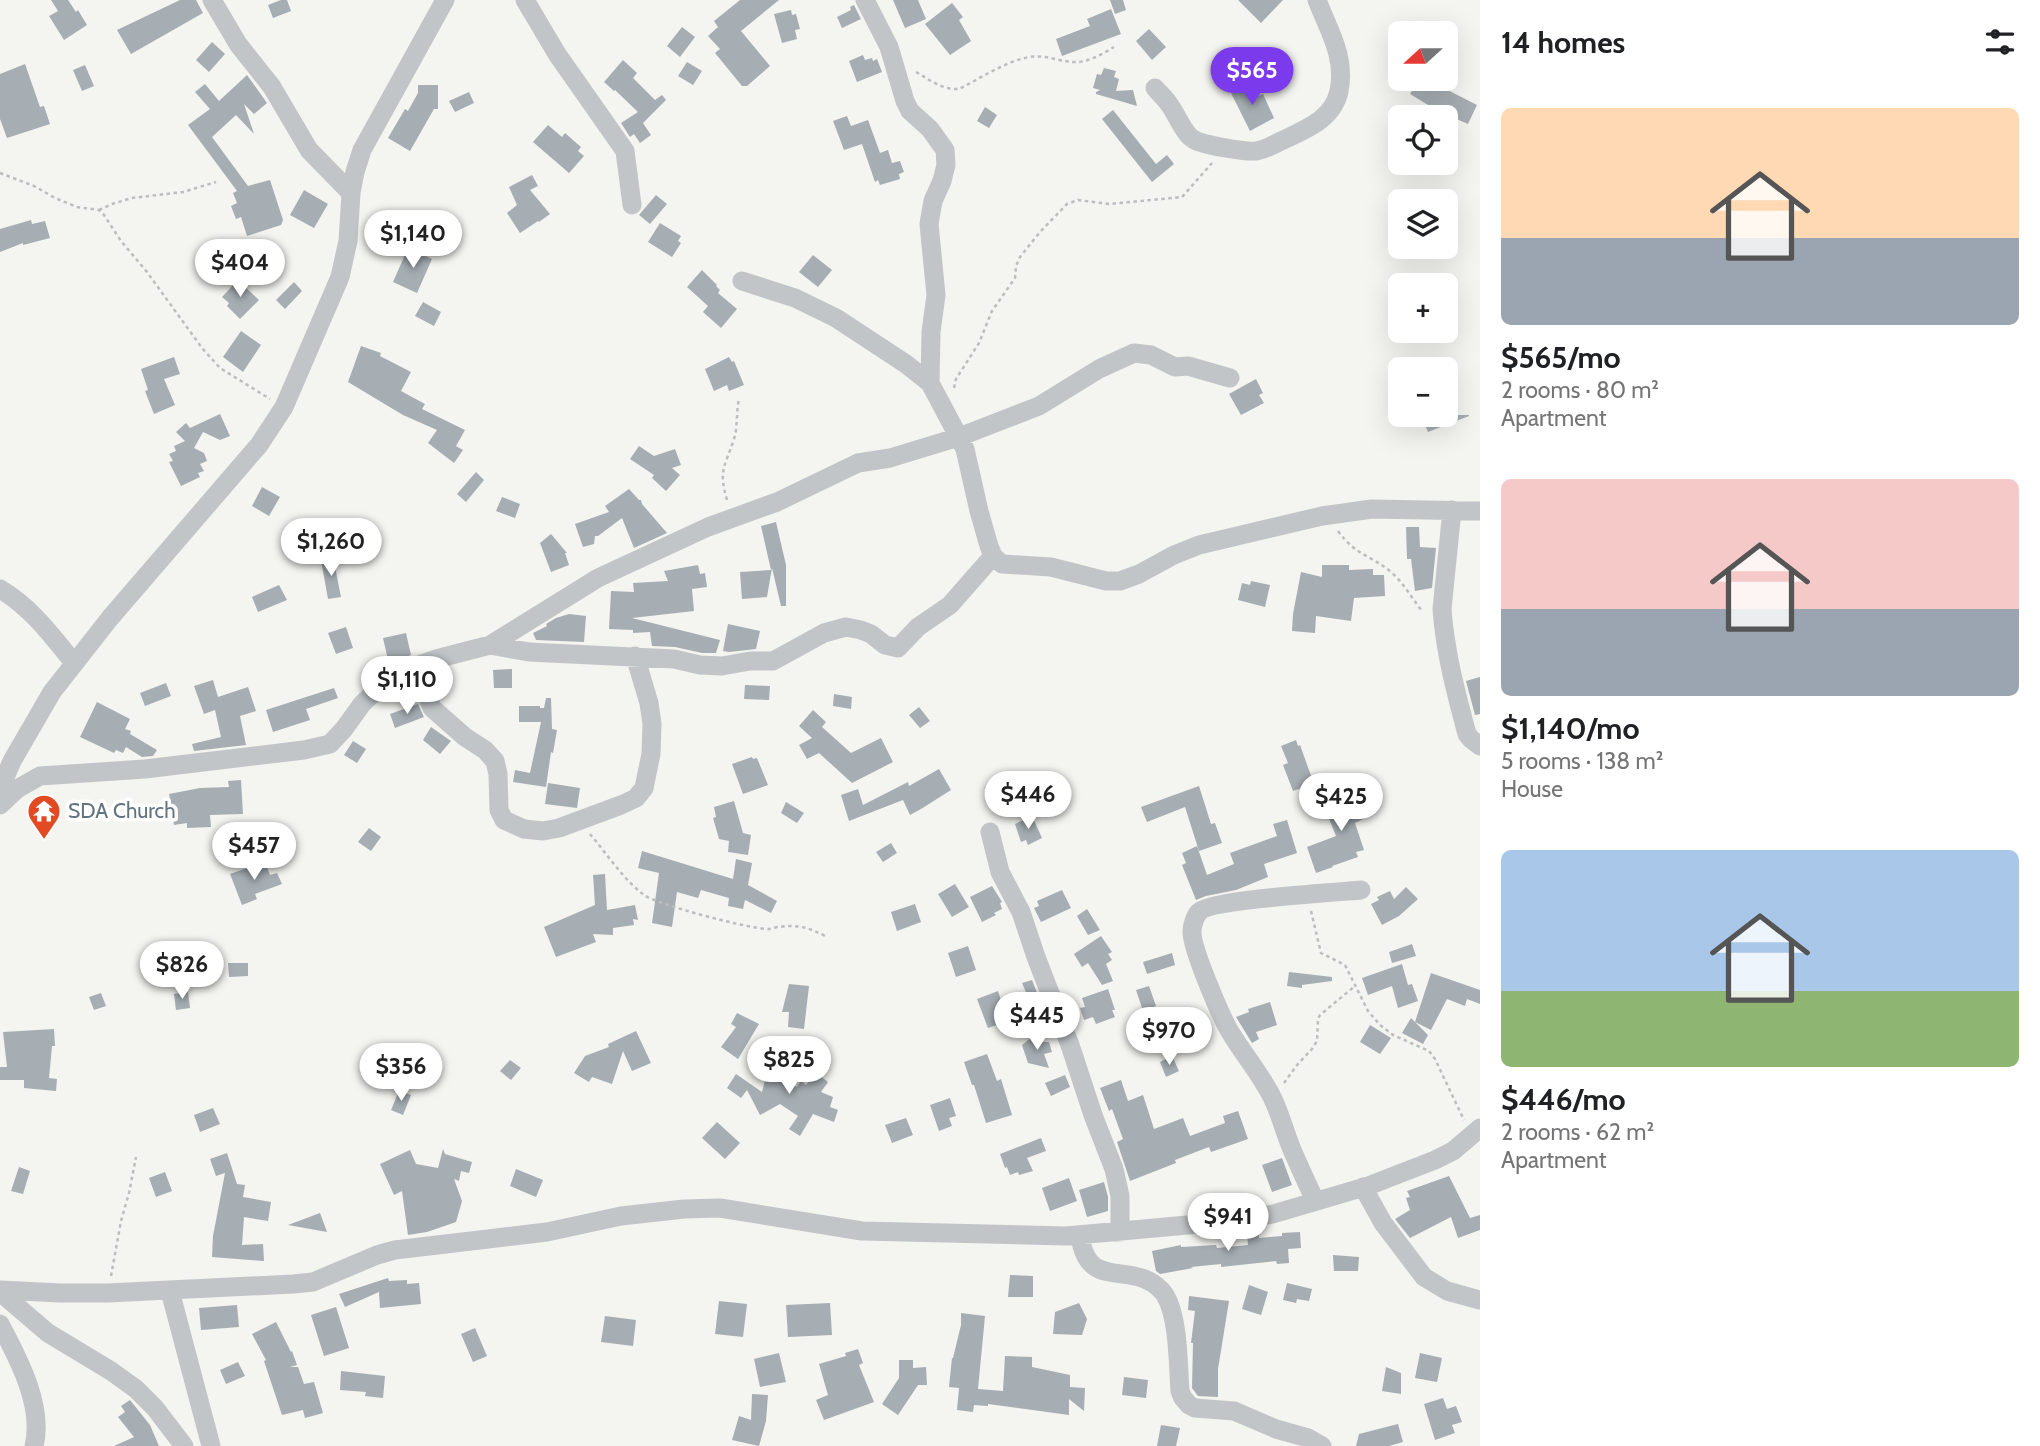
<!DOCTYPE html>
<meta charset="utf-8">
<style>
body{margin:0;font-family:Cabin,sans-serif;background:#f2f2f2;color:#202124;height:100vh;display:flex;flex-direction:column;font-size:26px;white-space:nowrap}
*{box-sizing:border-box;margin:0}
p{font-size:23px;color:#757577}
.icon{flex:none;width:38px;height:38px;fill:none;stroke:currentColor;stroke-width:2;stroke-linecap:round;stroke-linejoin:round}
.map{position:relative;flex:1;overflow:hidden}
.sheet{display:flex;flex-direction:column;background:#fff;width:560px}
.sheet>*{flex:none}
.needle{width:46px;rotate:249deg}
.fabs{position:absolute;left:1388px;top:21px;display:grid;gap:14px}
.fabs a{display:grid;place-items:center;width:70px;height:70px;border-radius:10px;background:#fff;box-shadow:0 7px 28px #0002;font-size:35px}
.price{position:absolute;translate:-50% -60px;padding:0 16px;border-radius:24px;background:#fff;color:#222;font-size:23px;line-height:46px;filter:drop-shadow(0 2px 4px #0008)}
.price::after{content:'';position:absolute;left:50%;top:42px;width:21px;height:16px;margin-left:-10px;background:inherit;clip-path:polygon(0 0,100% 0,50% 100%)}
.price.on{background:#7c3aed;color:#fff}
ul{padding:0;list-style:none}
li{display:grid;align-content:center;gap:14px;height:371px;padding:0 21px}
li span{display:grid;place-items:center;height:217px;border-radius:10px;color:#555}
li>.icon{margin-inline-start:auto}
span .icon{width:126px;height:126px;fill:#fffc;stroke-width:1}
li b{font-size:30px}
h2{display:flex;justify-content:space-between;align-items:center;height:84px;padding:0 21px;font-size:30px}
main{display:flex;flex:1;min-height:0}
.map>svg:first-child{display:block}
.building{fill:#a6aeb3}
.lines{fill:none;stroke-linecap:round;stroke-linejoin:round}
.path{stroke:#bbbdbf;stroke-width:2.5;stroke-dasharray:3.5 3.5;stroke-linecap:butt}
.minor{stroke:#c1c5c8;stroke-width:19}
.labels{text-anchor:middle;stroke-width:7;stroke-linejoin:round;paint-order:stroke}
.poi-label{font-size:21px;fill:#637481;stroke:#fff;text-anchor:start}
</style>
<main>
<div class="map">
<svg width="1480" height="1446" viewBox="0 0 1480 1446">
<rect width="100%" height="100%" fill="#f4f4f0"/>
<path class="building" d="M51 0H68L76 12 78 10 87 25 64 40 49 16 58 11Z
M180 0H196L203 13 131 54 117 30Z
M281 0H287L291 11 273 18 268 5Z
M740 0H779L741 31 770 66 747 86H742L715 53 720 49 708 36 718 27 714 21Z
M893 0H918L926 19 905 28Z
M1110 0H1123L1126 10 1115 14Z
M1238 0H1283L1261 23Z
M952 3 963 17 959 20 971 41 950 55 925 24Z
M854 5 861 19 842 28 837 17 851 10 850 7Z
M1111 9 1121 34 1062 56 1056 39 1090 26 1087 19Z
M791 10 792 15 796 14 800 29 795 30 797 39 782 43 774 14Z
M682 27 695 37 680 57 667 46Z
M1149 29 1166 47 1152 60 1136 41Z
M212 42 225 54 209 72 196 60Z
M863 55 865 60 872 58 873 61 877 59 882 72 857 82 849 61Z
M623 60 637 73 633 78 655 100 662 95 666 100 643 123 651 135 640 143 634 134 630 137 621 123 638 112 615 90 614 91 604 82Z
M687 62 702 71 693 85 678 76Z
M25 64 40 107 44 106 50 124 7 138 0 119V74Z
M85 65 94 86 82 91 73 70Z
M1104 68 1116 71 1114 77 1119 79 1116 91 1133 90 1137 106 1096 94V92L1100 90 1093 88 1097 74 1101 75Z
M247 75 267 103 254 114 244 104 254 134 236 115 212 137 248 186 270 180 283 220 281 225 247 236 241 217 236 219 231 206 237 203 233 193 237 191 188 125 210 109 195 92 205 84 219 101Z
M1419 79H1437L1434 83 1477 105 1468 124 1438 111 1410 94Z
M1246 83 1258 96 1263 94 1274 118 1250 131 1231 93Z
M418 85H438V109H434L410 151 388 138 405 109 408 111 418 93Z
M469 92 474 103 455 112 449 101Z
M985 107 997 115 989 128 977 121Z
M1113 110 1156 164 1167 155 1174 164 1152 182 1102 119Z
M847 116 851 126 868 120 880 153 888 150 892 163 900 161 904 172 899 174 900 179 880 185 878 180 875 182 862 144 844 150 833 121Z
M548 125 562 137 565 133 581 147 578 151 584 156 569 173 533 142Z
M532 175 538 186 530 190 550 214 539 222 538 221 520 233 507 213 517 205 509 187Z
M304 190 328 204 314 228 290 215Z
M656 195 667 204 650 224 639 215Z
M31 220 32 224 45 221 50 238 23 245V243L0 252V229Z
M660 223 681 236 678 241 681 243 672 257 648 242Z
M408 248 432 259 417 293 393 282Z
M813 255 832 270 818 287 799 272Z
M702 270 717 285 716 286 720 290 718 293 737 309 721 328 703 312 708 306 687 287Z
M238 280 259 300 240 319 227 306 229 303 222 297Z
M294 282 302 291 285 309 276 300Z
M423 302 441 312 434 326 415 316Z
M241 331 261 345 243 372 223 357Z
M361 346 381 353 380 356 411 372 401 391 425 404 422 409 465 430 456 446 463 450 454 463 428 443 437 430 403 415 348 382Z
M174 357 180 374 164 379 175 405 154 414 145 391 148 390 141 369Z
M729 357 732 362 734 361 744 385 729 391 727 385 714 391 705 369Z
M1256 379 1263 393 1259 395 1264 403 1241 415 1229 394Z
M220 414 230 436 220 440 203 432 194 448 204 453 207 461 200 464 204 471 198 473 200 477 181 486 169 462 173 461 169 454 176 451 174 446 185 441 176 432 186 423 190 428Z
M1421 415H1469V416L1428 432Z
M639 446 654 456 675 449 681 465 672 468 680 475 666 491 652 478 654 475 630 459Z
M476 472 484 480 466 502 457 494Z
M262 487 280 497 269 516 252 506Z
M629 489 639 500H641L642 504 667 533 634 548 622 518 598 536H595L594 544 583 547 575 524 609 512 605 506Z
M502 497 520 504 515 518 496 511Z
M776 522 786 565V606H781L772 568 767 597 742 599 740 572 771 570 761 526Z
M292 526H315L314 548 296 557 291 546Z
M1406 527H1419L1420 547 1436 548 1432 588 1415 591 1411 559H1407Z
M551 534 567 553H565L569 565 551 572 540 543Z
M333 557 341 597 328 599 321 560Z
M698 565 700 574 705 573 707 587 692 589 694 611 632 618 720 640 716 653H702L675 647 652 646 650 632 633 633V630L609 629 611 591 634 592 633 583 668 581 664 571Z
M1322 565H1349V570L1373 569V575H1384L1385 596 1354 598 1351 621 1316 616 1315 633 1292 631 1293 614 1301 572 1322 577Z
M1251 581 1270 585 1265 607 1238 600 1242 583 1250 585Z
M279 585 287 600 258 612 252 597Z
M569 614 586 616 584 642 536 640 533 633 547 626 546 624 556 618Z
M728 624 760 631 756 649 729 652 723 651Z
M346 627 353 648 336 654 328 633Z
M406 633 411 655 389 664 383 638Z
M512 669V688H494L493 670Z
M1480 677V714L1475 715 1466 681Z
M213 680 218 697 248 687 256 711 240 716 246 745 194 751 192 744 221 737 215 710 204 714 194 686Z
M166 683 171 696 145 706 140 693Z
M745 685 770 686 769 700 744 699Z
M334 688 338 698 306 709 310 720 273 732 266 710Z
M834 694 852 697 851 709 833 706Z
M546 698H551L552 729 557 730 553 753 551 752 546 787 513 782 515 770 530 773 541 722H519V706H540V708H544Z
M97 702 130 719 125 729 131 731 130 734 157 750 153 756 142 757 126 747 123 753 116 750 114 753 80 737Z
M418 704 424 717 395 728 390 714Z
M919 707 930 721 920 728 909 715Z
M813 710 826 722 822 727 851 753 881 738 893 762 852 783 819 753 807 759 799 745 812 738 799 726Z
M431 727 451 741 440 754 423 740Z
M1296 740 1298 746 1300 745 1314 784 1293 791 1283 765 1288 763 1281 746Z
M353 741 366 749 357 763 344 755Z
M752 757 753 759 757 758 768 785 743 794 732 764Z
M939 769 951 790 921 809 910 815 903 800 849 821 841 795 858 789 863 805 908 782 909 786Z
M241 780 243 814 210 815 211 827 187 828V823L174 825 169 794 200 788 229 787 228 781Z
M548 783 580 788 577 808 545 804Z
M1199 786 1211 824 1215 823 1222 843 1199 851 1185 807 1147 822 1141 807Z
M1337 793 1342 806 1366 795 1374 814 1355 823 1364 850 1356 852 1358 857 1332 866 1333 867 1316 873 1307 847 1336 836 1321 799Z
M734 801 743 833 751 835 748 855 728 852 729 841 719 839 713 818 716 817 714 807Z
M786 802 804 813 797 823 781 813Z
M1032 816 1042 838 1028 845 1026 840 1021 842 1015 824Z
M1287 820 1297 853 1264 864 1268 877 1236 890 1206 896 1196 900 1182 865 1186 863 1182 853 1197 846 1207 875 1234 864 1230 853 1277 836 1273 824Z
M369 828 381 837 371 851 358 842Z
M891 843 897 853 883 862 876 852Z
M642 851 733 879 736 859 752 863 748 885 777 901 771 913 745 900 743 909 728 906 729 898 701 890 698 898 677 892 672 927 652 923 659 873 638 868Z
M265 862 270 875 277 873 282 884 255 894 257 899 242 905 230 874Z
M605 874 607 910 635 905 638 920 633 919 634 925 613 928V935L593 934 596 942 556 957 544 927 595 905 593 875Z
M955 884 969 907 952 917 938 894Z
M992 886 1002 902 1000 903 1002 909 994 913 996 915 982 922 970 897Z
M1406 887 1418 899 1399 916 1382 925 1371 904 1379 900 1377 897 1390 891 1394 899Z
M1062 890 1071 908 1041 922 1034 908 1039 906 1037 901Z
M915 904 921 922 897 931 891 912Z
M1087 909 1100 930 1088 935 1077 916Z
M1101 936 1112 952 1108 954 1112 960 1106 964 1113 981 1102 985 1088 963 1082 967 1074 954Z
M1412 944 1416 956 1392 963 1389 952Z
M968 946 976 970 956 977 948 953Z
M1172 953 1175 965 1147 974 1143 962Z
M228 963H248V976L229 977Z
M1402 964 1408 985 1412 984 1418 1001 1398 1008 1392 986 1368 995 1362 978Z
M1289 972 1332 977V981L1302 985V988L1287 986Z
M1431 973 1480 990V1004L1467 999 1465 1006 1447 999 1431 1030 1415 1022Z
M1032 980 1040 1000 1031 1004 1022 983Z
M789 984 809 986 804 1029 788 1027 789 1012H782Z
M1149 986 1156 1006 1143 1011 1136 990Z
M1108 989 1115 1010H1112L1115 1017 1096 1024 1093 1017 1084 1020 1080 1008 1085 1007 1082 998Z
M998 991 1003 1007 1009 1005 1014 1019 988 1028 977 999Z
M188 992 190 1008 176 1010 174 994Z
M101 993 106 1006 94 1010 89 997Z
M1270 1002 1277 1025 1256 1032 1259 1039 1252 1043 1236 1017 1249 1012 1248 1009Z
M737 1013 759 1024 738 1059 721 1047 736 1027 731 1024Z
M1411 1018 1428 1035 1423 1044 1402 1033Z
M1370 1025 1391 1038 1380 1054 1360 1042Z
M54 1029 55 1046H52L49 1078 57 1079 56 1091 24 1088V1080H0V1067H7L3 1032Z
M636 1031 651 1063 632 1071 623 1051 612 1084 592 1077 589 1082 574 1073 585 1056 609 1047 608 1044Z
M1035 1035 1042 1042H1049L1052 1052 1044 1054 1049 1068 1028 1063 1022 1045Z
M987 1054 997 1081 1001 1079 1012 1115 986 1123 974 1085H972L964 1062Z
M1172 1056 1179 1071 1166 1077 1160 1062Z
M771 1057 783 1060 779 1077 797 1087 801 1081 806 1085 816 1073 828 1082 821 1092 833 1097 830 1107 838 1110 834 1122 813 1114 800 1136 789 1129 798 1116 780 1104 760 1115 747 1090 741 1098 727 1088 736 1074 762 1092Z
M510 1060 521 1068 511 1080 500 1071Z
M1065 1075 1070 1087 1051 1096 1045 1083Z
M1121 1080 1128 1101 1143 1095 1154 1129 1183 1118 1190 1136 1225 1123 1223 1116 1238 1111 1248 1139 1211 1152 1209 1147 1175 1160 1176 1163 1130 1181 1117 1142 1123 1139 1112 1109 1109 1111 1100 1088Z
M399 1091 411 1095 403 1115 391 1110Z
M950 1098 956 1116 949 1118 952 1126 939 1131 930 1105Z
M213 1108 220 1124 200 1132 194 1115Z
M906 1118 913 1135 892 1143 885 1125Z
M717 1122 740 1143 725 1159 702 1138Z
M1041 1138 1046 1151 1027 1158 1033 1171 1019 1175 1018 1172 1010 1175 1007 1167 1005 1168 1000 1154Z
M443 1149 445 1154 472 1162 469 1173 461 1171 459 1181 454 1179 462 1201 456 1222 427 1232 408 1235 402 1191 394 1195 380 1164 410 1150 416 1164 438 1168Z
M227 1153 237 1184 245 1185 243 1197 271 1202 268 1221 244 1217 242 1245 263 1244 264 1261 212 1257 213 1236 225 1173 216 1176 210 1159Z
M1282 1158 1292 1185 1272 1192 1262 1165Z
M19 1167 30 1171 23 1194 11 1191Z
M516 1169 543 1180 536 1197 510 1186Z
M165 1172 172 1191 156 1197 149 1178Z
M1449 1176 1470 1218 1480 1215V1230L1458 1238 1451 1217 1410 1238 1395 1219 1410 1210 1406 1198 1410 1197 1407 1191Z
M1069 1178 1077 1201 1050 1211 1042 1188Z
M1104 1182 1108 1197V1211L1087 1217 1079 1190Z
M320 1213 327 1232 288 1225Z
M1259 1232V1238L1282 1236V1233L1300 1232 1301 1248 1288 1249 1289 1263 1277 1264 1276 1261 1221 1267V1264L1191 1267 1193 1268 1160 1274 1156 1271 1152 1251 1181 1245V1247L1216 1245 1217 1248 1248 1245 1247 1234Z
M1333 1255 1359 1257 1358 1271H1334Z
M1010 1275 1033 1276V1297H1008Z
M388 1278 389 1281 407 1280V1284L419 1283 421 1304 380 1308 379 1292 345 1307 339 1294Z
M1287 1283 1312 1289 1309 1301 1297 1299 1296 1303 1283 1300Z
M1249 1285 1268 1292 1261 1315 1242 1309Z
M1189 1296 1229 1301 1218 1369V1397L1198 1396 1192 1388 1193 1343H1191L1195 1311 1188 1310Z
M719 1301 747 1304 743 1337 715 1334Z
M830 1303 832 1335 788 1337 786 1305Z
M1079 1303 1087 1319 1082 1335 1053 1334 1055 1312Z
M237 1305 239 1327 201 1330 199 1308Z
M336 1307 349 1348 324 1356 311 1315Z
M961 1313 985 1316 978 1389 1003 1391 1005 1356 1032 1357V1367L1070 1375V1387L1085 1388 1084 1411 1069 1399V1415L988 1404V1406L974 1405 973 1412 957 1410 959 1388 949 1387 952 1358H953L961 1325Z
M605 1316 636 1320 633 1346 601 1342Z
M276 1322 291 1352 292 1351 297 1365 290 1367H298L304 1384 314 1382 323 1413 305 1418 303 1410 282 1415 264 1361 266 1360 252 1334Z
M475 1328 487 1356 473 1362 461 1334Z
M858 1349 863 1363 859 1365 874 1402 824 1420 816 1400 828 1395 819 1364 846 1356 845 1353Z
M779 1353 786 1382 760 1387 754 1359Z
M1420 1353 1442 1358 1437 1382 1415 1378Z
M899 1360H913V1368L926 1367 927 1385H918L898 1415 882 1404 899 1378Z
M238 1362 245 1376 226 1384 220 1370Z
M1386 1367 1401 1373V1394L1382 1391Z
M341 1371 385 1376 383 1398 365 1396 366 1392 340 1390Z
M1124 1377 1148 1380 1146 1398 1122 1395Z
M752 1394 768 1395 766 1421 759 1446 732 1440 739 1416 751 1420Z
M1443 1398 1447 1409 1456 1406 1462 1422 1452 1425 1455 1433 1435 1440 1424 1404Z
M130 1400 150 1425 159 1446H114L134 1437 118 1417 125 1412 121 1406Z
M1398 1424 1403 1442 1389 1446H1356L1359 1434Z
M1161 1425 1180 1428 1176 1446H1157Z"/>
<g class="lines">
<path class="path" d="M916 72C930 80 942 90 959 89 981 78 1004 62 1029 57 1046 54 1062 63 1078 62 1091 61 1104 53 1114 47
M0 173 34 186 55 198 77 207 99 210 104 215 121 241 147 272 202 348 220 368 270 399
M99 210 112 204 132 198 183 192 216 182
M954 388 956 379 979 343 992 311 1015 278 1016 266 1020 257 1040 232 1067 204 1078 200 1109 204 1182 197 1212 163
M727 500C718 469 725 467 734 439 738 426 736 412 739 399
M1338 531C1356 556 1371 555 1391 572 1404 583 1412 599 1423 612
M590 834C607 854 623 879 644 895 655 904 753 930 769 929 772 929 776 927 779 927 797 924 810 928 825 936
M1311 911 1321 953 1345 965 1368 1011 1380 1025 1393 1035 1429 1051 1435 1059 1464 1120
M1284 1083 1297 1065 1312 1049 1317 1041 1318 1019 1320 1015 1355 986
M111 1276 121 1221 129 1193 136 1157"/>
<path class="minor" d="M212 0 238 44 272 87 309 150 351 193
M525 0 557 54 625 151 632 205
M865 0 889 47 905 101 910 111 930 129 945 150 946 165 942 181 933 201 929 224 936 295 931 332 930 383 965 449 979 511 989 546 993 556 1002 564 1051 567 1106 581H1120L1139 574 1174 555 1199 545 1322 516 1372 509 1480 511
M1155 88C1160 94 1165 98 1169 104 1176 113 1184 134 1193 139 1202 145 1245 152 1256 151 1264 150 1273 145 1281 141 1304 130 1333 120 1339 91 1346 57 1329 31 1317 0
M742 281 795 298 836 318 906 364 930 383
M1452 510 1442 609C1445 652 1456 693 1467 734L1471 739 1480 746
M0 589C31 607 52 636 74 663
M490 645 529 652 674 659 700 665 722 666 750 661H773L824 633 846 627 861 630 871 634 885 645 898 648 918 627 950 605 993 556
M417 666 432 708 465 737 485 750 495 761 498 774 499 810 504 820 524 829 543 831 559 828 621 805 636 798 644 788 651 754 652 724 649 703 635 656
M0 789 12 761 52 692 110 618 259 445 284 407 340 277 348 241 351 193 355 172 362 150 445 0
M0 805 17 789 40 776 145 769 304 750 330 744 344 729 362 704 384 683 406 670 436 659 490 645 598 578 708 527 777 502 858 463 890 458 959 437 1039 406 1099 369 1134 353 1151 355 1175 367 1188 366 1230 378
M990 832 1000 872 1021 912 1036 957 1070 1045 1093 1115 1114 1169 1120 1196V1232
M1363 1187 1383 1223 1424 1277 1447 1291 1480 1300
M1315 1200C1307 1184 1300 1168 1293 1152 1285 1134 1281 1115 1272 1097 1261 1075 1245 1056 1232 1035 1222 1020 1191 947 1192 931 1192 926 1195 916 1199 912 1210 900 1338 892 1361 890
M1080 1235C1087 1293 1131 1259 1161 1290 1179 1308 1178 1366 1180 1391L1183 1398 1189 1405 1195 1408 1234 1411 1276 1429 1308 1438 1322 1446
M0 1290 60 1293H108L293 1284 313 1282 377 1255 395 1250 547 1232 621 1216 684 1209 720 1208 862 1231 1066 1236 1232 1221 1273 1214 1368 1186 1435 1160 1453 1151 1480 1128
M170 1291 211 1446
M0 1292 48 1333 111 1371 136 1389 155 1408 184 1446
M0 1324C18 1358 44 1406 34 1446"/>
</g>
<defs>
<symbol id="temple-pin" viewBox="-11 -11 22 30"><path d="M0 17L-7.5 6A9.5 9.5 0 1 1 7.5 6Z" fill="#e14a23" stroke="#fff"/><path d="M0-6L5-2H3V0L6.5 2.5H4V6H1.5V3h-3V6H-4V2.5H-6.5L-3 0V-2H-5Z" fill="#fff"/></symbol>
</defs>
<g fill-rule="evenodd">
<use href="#temple-pin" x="25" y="792" width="38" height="52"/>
</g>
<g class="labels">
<g class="poi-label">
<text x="68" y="818">SDA Church</text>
</g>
</g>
</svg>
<div class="fabs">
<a><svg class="needle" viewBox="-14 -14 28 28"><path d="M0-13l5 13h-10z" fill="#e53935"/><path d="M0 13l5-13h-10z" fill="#757577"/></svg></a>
<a><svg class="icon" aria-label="locate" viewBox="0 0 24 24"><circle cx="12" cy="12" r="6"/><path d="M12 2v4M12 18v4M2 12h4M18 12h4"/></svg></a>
<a><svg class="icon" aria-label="layers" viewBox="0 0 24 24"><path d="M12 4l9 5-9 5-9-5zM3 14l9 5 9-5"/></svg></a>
<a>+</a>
<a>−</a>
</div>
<b class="price on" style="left:1252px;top:107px">$565</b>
<b class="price" style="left:413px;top:270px">$1,140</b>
<b class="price" style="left:240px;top:299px">$404</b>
<b class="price" style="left:331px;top:578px">$1,260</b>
<b class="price" style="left:407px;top:716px">$1,110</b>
<b class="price" style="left:1028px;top:831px">$446</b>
<b class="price" style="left:1341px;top:833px">$425</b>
<b class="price" style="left:254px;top:882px">$457</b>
<b class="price" style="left:182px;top:1001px">$826</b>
<b class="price" style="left:1037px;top:1052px">$445</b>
<b class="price" style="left:1169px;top:1067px">$970</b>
<b class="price" style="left:789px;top:1096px">$825</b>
<b class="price" style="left:401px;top:1103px">$356</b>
<b class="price" style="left:1228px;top:1253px">$941</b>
</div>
<section class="sheet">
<h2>14 homes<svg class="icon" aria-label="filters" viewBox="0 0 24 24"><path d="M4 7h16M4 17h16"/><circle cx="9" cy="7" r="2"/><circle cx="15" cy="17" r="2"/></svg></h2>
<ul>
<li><span style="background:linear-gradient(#ffd9b3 60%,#9aa5b1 0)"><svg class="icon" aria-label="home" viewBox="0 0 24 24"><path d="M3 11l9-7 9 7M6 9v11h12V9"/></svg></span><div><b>$565/mo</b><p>2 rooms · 80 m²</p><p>Apartment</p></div></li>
<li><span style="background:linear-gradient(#f6c9c9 60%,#9aa5b1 0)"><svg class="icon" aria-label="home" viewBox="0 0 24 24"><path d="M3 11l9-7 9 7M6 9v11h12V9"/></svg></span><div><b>$1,140/mo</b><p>5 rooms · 138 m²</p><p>House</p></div></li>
<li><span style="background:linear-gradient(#a9c7e8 65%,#8fb573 0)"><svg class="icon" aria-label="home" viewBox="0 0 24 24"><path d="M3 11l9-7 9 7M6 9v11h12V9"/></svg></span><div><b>$446/mo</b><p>2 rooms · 62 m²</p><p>Apartment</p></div></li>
</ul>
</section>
</main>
